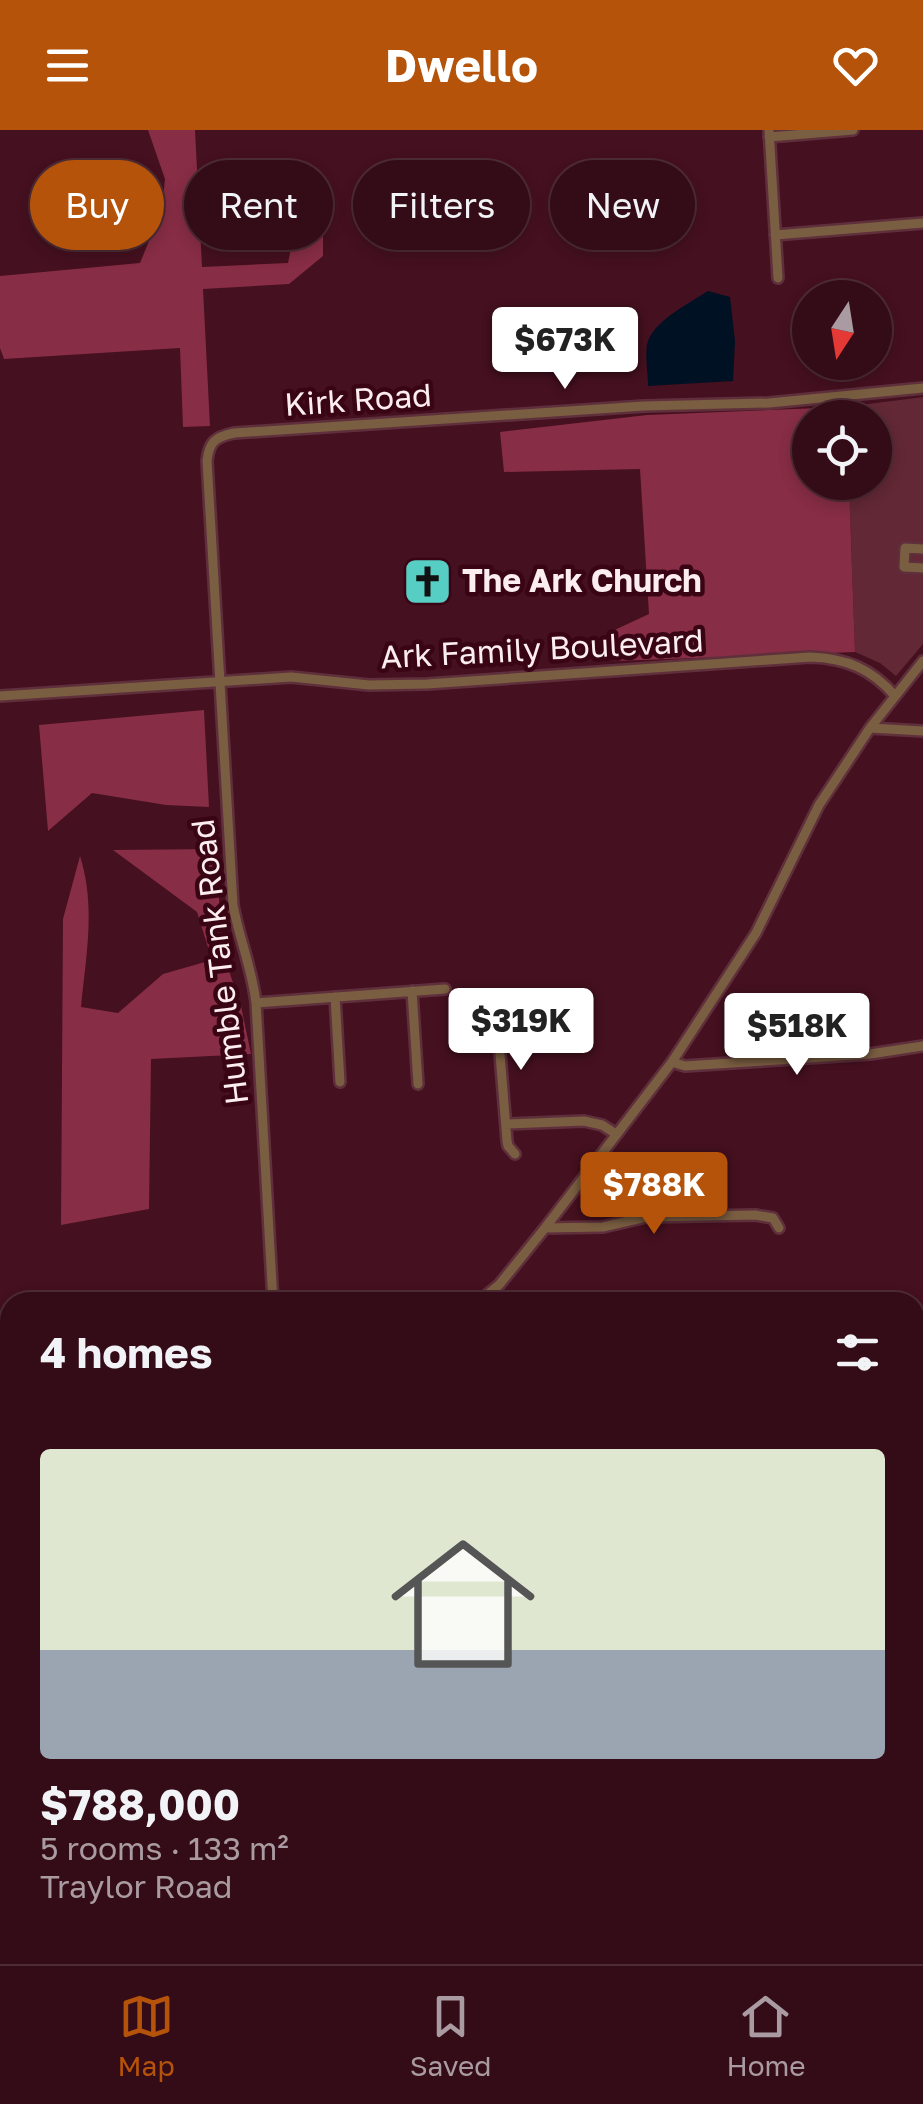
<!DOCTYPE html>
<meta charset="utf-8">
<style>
body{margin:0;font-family:"Golos Text",sans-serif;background:#3f1a24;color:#f1f3f6;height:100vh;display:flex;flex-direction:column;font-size:38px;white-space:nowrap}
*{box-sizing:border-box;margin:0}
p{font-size:32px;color:#a99ba1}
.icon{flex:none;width:55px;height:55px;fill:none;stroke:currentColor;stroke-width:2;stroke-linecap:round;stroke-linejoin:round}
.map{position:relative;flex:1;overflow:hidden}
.panel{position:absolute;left:0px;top:1162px;width:925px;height:672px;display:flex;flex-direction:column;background:#340c17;border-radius:30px 30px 0 0;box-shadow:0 5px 15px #0003,0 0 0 2px #4e2c36}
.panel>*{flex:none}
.hud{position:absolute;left:30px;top:30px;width:865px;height:90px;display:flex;gap:20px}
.needle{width:65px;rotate:192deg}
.controls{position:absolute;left:792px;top:150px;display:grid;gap:20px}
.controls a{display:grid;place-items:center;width:100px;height:100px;border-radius:50%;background:#340c17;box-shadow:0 5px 15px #0003,0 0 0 2px #4e2c36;font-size:50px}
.price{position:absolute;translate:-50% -85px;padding:0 22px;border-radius:10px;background:#fff;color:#222;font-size:32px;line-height:65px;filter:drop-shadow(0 2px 5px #0008)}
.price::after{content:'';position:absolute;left:50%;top:60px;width:30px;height:22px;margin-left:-15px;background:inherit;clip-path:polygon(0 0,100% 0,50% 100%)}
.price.current{background:#b45309;color:#fff}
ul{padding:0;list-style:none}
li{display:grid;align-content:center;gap:20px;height:530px;padding:0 40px}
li+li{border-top:2px solid #4e2c36}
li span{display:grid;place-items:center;height:310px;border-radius:10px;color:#555}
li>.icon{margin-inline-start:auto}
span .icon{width:180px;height:180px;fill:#fffc;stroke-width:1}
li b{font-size:42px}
h2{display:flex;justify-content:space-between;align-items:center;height:120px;padding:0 40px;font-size:42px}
.tag{padding:0 35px;border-radius:45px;background:#340c17;box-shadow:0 5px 15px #0003,0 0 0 2px #4e2c36;font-size:35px;line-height:90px}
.tag.current{background:#b45309;color:#fff}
header{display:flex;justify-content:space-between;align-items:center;height:130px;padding:0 40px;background:#b45309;color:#fff;font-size:45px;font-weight:700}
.menu{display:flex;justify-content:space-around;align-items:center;height:140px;border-top:2px solid #4e2c36;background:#340c17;font-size:28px;color:#a99ba1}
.menu a{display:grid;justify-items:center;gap:5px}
.menu .current{color:#b45309}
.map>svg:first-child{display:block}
.green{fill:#622835}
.forest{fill:#872d45}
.water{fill:#001124}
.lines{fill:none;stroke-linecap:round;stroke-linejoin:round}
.stream{stroke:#001124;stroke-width:2.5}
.minor-casing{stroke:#5f2f3c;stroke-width:14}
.minor{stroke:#7a5e41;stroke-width:9}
.labels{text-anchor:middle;stroke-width:9;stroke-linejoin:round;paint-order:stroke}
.street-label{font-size:32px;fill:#fcedef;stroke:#390515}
.poi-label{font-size:32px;font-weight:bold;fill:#fcedef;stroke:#390515;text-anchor:start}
</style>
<header><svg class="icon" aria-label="menu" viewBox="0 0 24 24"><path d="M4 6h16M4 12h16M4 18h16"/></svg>Dwello<svg class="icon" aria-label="heart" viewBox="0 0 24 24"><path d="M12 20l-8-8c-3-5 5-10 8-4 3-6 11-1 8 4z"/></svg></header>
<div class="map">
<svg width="923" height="1834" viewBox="0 0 923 1834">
<rect width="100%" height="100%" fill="#45101f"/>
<path class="green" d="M923 267V514L896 546 880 533 855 522 849 353 875 352V288L846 287 845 277Z"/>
<path class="forest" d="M148 0H195L202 137 288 133 293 108 281 86H323V126L289 154 203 159 210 296 183 297 180 218 4 229 0 218V146L140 133 162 79 165 49Z
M845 277 846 287 810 288V352L849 353 855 522 614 531 608 503 649 484 640 339 504 342 500 302 647 285Z
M204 580 209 677 166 675 92 663 48 701 39 595Z
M214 719 225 829 241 876 251 924 151 929 149 1079 61 1095 63 789 80 726C96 777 86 825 81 877L118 883 163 844 212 830 197 782 113 720Z
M915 1667H923V1715H915Z
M915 1744H923V1798H915Z
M603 1825H905L902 1834H631Z"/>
<path class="water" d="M708 161 730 167 735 211 733 251 648 256C648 243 645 228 647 215 651 192 690 173 708 161Z"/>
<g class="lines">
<path class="stream" d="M915 1412 923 1411
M328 1834 335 1825"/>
<defs>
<path id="minor" d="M769 0 778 148
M769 7 853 0
M775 105 923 93
M923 419 905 418 904 437 923 438
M0 566 291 547 369 555 427 554 810 527C846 528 872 539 895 566
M870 598 923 601
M412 861 418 954
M504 866 497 887 507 1011 508 1016 515 1024
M335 867 340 952
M256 873 445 859
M672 932 685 936 870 924 923 916
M506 994 584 991 602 995 616 1004
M545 1098 603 1097 646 1087 755 1085 773 1088 779 1098
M273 1172 256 873C252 838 239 808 233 775L207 331C209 312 215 307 234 303L644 276 769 273 923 258
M478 1172 499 1155 545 1098 672 932 756 803 819 675 870 598 923 531
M0 1310H10
M0 1554 10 1553
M915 1736H923"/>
</defs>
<use href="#minor" class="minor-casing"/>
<use href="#minor" class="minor"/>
</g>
<defs>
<symbol id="church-square" viewBox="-11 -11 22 22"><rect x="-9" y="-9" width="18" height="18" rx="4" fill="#56cec4" stroke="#390515"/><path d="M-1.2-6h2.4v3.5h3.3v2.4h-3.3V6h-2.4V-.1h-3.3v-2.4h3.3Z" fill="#111"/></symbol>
</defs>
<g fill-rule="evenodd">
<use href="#church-square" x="400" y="424" width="55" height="55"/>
</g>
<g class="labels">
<g class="street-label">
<text transform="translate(358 270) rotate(-4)" y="11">Kirk Road</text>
<text transform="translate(542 519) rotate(-3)" y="11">Ark Family Boulevard</text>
<text transform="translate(220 832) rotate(-97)" y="11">Humble Tank Road</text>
</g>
<g class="poi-label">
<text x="462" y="462">The Ark Church</text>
</g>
</g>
</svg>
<div class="controls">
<a><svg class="needle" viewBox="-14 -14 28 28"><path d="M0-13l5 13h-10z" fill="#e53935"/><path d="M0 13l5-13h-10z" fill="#a99ba1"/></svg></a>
<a><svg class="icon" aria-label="locate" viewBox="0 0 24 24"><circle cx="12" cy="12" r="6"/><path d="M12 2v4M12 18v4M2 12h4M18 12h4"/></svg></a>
</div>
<b class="price" style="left:565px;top:262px">$673K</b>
<b class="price" style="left:521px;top:943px">$319K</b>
<b class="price" style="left:797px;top:948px">$518K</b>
<b class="price current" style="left:654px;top:1107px">$788K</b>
<div class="hud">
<a class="tag current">Buy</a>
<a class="tag">Rent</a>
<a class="tag">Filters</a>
<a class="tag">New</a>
</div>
<section class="panel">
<h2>4 homes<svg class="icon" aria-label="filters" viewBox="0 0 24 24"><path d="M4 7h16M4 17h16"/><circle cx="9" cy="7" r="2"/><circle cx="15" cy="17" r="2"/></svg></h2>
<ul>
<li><span style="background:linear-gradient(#dfe7d0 65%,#9aa5b1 0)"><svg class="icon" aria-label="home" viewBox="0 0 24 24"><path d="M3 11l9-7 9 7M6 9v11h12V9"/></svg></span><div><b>$788,000</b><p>5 rooms · 133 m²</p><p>Traylor Road</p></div></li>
</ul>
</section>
</div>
<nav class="menu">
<a class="current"><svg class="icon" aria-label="map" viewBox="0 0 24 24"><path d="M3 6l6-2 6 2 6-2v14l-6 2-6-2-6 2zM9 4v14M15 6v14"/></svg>Map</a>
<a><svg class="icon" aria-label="saved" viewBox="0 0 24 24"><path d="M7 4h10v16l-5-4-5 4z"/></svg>Saved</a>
<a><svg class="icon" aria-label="home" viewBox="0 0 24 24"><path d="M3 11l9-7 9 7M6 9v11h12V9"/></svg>Home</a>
</nav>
